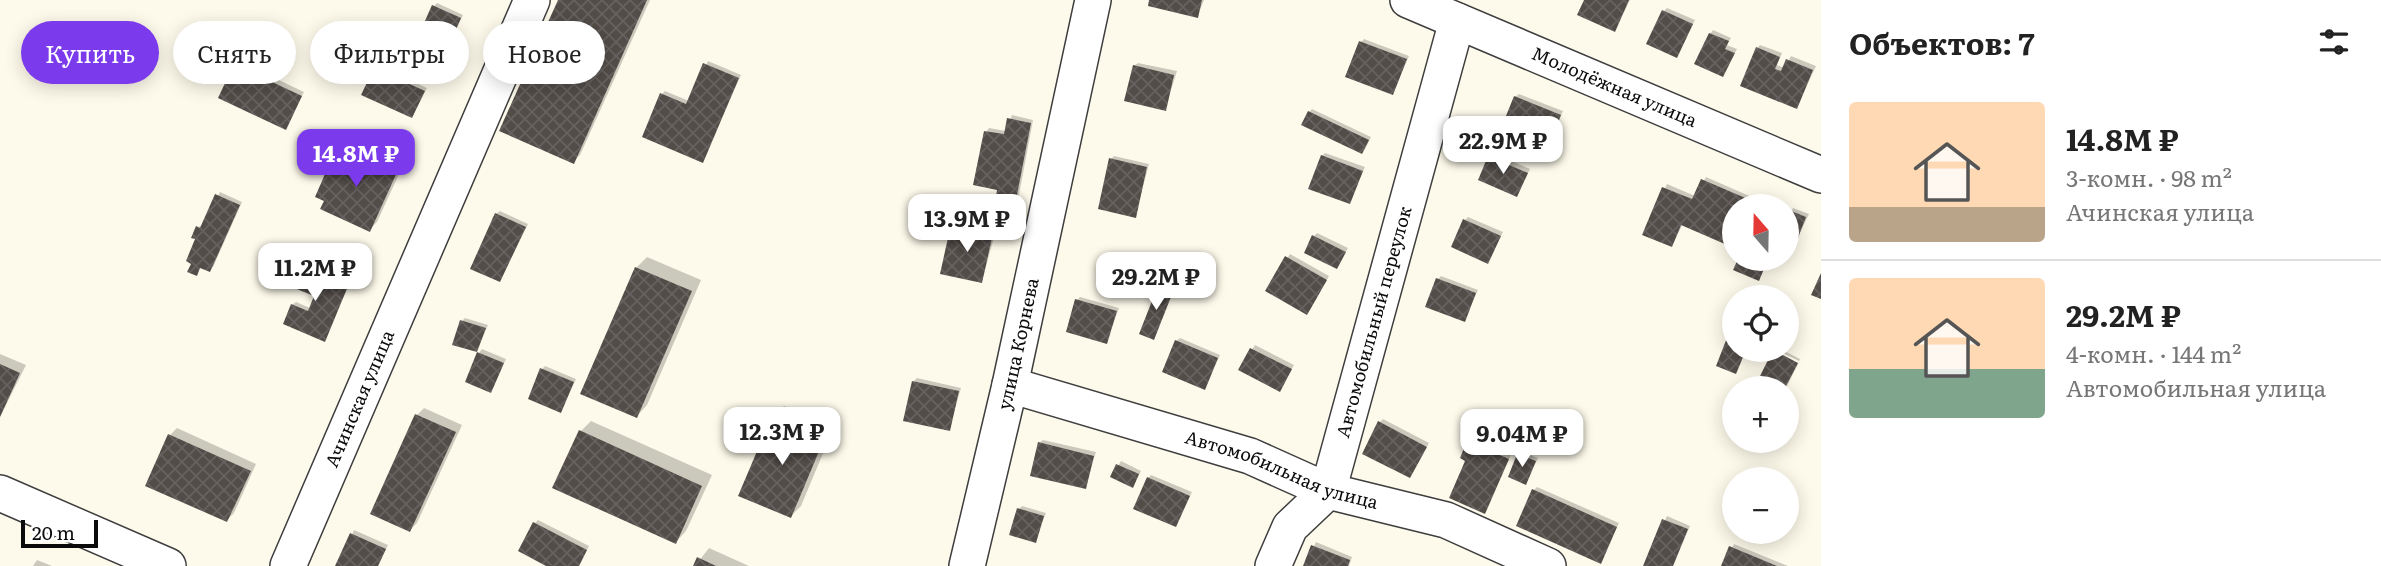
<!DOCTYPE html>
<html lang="ru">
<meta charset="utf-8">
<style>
body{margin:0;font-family:Literata,serif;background:#f6f6f6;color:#222;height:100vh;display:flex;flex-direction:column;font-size:26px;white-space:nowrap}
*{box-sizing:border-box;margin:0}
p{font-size:23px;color:#767676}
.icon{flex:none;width:38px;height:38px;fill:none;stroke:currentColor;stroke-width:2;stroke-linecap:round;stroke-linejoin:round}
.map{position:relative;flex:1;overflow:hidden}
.details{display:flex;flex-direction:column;background:#fff;width:560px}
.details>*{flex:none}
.banner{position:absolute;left:21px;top:21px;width:665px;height:63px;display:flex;gap:14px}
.needle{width:46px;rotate:340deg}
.controls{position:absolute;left:1722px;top:194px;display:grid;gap:14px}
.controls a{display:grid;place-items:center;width:77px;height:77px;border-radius:50%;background:#fff;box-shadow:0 4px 18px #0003;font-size:35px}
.scale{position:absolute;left:21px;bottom:18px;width:77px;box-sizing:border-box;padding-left:7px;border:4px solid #0b0b0b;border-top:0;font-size:19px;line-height:24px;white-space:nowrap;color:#0b0b0b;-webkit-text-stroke:5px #fff;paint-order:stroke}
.price{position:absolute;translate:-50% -60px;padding:0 16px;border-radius:14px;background:#fff;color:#222;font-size:23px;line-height:46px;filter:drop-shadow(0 2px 4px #0008)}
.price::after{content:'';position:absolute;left:50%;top:42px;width:21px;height:16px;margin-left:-10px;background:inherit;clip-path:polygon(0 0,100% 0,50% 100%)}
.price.selected{background:#7c3aed;color:#fff}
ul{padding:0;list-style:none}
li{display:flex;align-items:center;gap:21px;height:175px;padding:0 28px}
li+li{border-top:2px solid #e0e0e0}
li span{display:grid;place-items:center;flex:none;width:196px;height:140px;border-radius:7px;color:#555}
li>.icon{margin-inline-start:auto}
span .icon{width:84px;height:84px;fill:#fffc;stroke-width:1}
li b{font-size:30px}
h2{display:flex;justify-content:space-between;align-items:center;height:84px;padding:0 28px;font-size:30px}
.chip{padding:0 24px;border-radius:32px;background:#fff;box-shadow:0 4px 18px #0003;font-size:24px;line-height:63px}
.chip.selected{background:#7c3aed;color:#fff}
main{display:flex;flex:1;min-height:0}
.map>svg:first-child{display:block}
.shadow{fill:#0003}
.building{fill:url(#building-cross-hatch)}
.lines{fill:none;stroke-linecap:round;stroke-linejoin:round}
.minor-casing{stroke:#3e3e3e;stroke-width:38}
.minor{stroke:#fff;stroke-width:35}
.labels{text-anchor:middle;stroke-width:7;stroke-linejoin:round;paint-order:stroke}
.street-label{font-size:18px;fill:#0b0b0b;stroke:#fff}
</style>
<main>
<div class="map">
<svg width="1821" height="566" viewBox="0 0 1821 566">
<defs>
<pattern id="building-cross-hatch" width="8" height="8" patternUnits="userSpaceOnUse" patternTransform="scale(1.75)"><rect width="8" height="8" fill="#534d49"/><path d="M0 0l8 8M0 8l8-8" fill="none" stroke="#67625f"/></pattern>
</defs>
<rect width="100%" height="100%" fill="#fefaeb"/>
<path class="shadow" d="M560 0H650L580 155 573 162Z
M1151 0H1204L1197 17Z
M1586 0H1630L1615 30Z
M437 3 463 15 442 59 434 6Z
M1667 8 1695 20 1677 56 1664 11Z
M1713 30 1731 38 1727 45 1737 49 1723 75 1710 34Z
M1364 39 1409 56 1393 93 1361 42Z
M1760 45 1782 53 1777 65 1785 68 1791 56 1816 66 1797 107 1757 48Z
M239 61 304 92 285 128 220 97Z
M708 61 741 75 702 161 662 94 665 91 689 101Z
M1138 63 1177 71 1165 109 1134 66Z
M378 65 427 88 412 116 375 69Z
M1519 94 1563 111 1547 148 1515 97Z
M1312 109 1371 137 1365 149 1362 152 1309 112Z
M1012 115 1033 120 1018 200 1014 203 999 188 986 132 989 128 1006 131Z
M357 142 404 163 377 222 370 229 317 196 334 158 351 164 335 157 341 152 347 155Z
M1325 153 1365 167 1350 202 1322 156Z
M1493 153 1530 169 1517 195 1480 179Z
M1114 156 1149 164 1135 216 1111 159Z
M1706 177 1763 202 1761 206H1734V246L1683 224 1672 245 1644 234 1667 184 1695 196Z
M220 192 242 202 213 267 210 270 201 266 196 274 198 227 203 225Z
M1793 208 1809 214 1796 241 1787 238V219Z
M500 211 528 224 500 280 496 214Z
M1468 217 1503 232 1488 262 1465 220Z
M956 221 996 230 982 281 953 225Z
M1317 233 1348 248 1337 267 1314 236Z
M1290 254 1329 276 1310 310 1267 290Z
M647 257 701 280 647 405 637 416 636 268Z
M300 262 350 283 324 340 292 305 296 302 310 308 316 295 297 266Z
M1441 276 1478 290 1464 320 1438 279Z
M1164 281 1176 286 1153 338 1160 284Z
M1080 297 1119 308 1106 342 1077 300Z
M465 318 488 325 477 350 462 321Z
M1180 338 1220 355 1205 388 1176 341Z
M1255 345 1294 365 1280 390 1240 370Z
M482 349 506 359 491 391 479 353Z
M1777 350H1782L1800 359 1799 361Z
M1773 352 1798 364 1786 388H1764L1757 385Z
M0 354 26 365 0 417Z
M545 366 576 379 561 411 542 369Z
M917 378 961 388 949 429 913 382Z
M784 406 834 427 801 506 791 516 773 417Z
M424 408 462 425 417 523 410 530 417 415Z
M1383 419 1429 443 1410 476 1380 422Z
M591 421 712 475 686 531 676 542 580 432Z
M177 428 256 464 234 513 227 520 170 435Z
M1472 439 1511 455 1485 511 1467 460Z
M1043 440 1096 452 1085 487 1039 443Z
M1522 452 1538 458 1526 483 1519 455Z
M1121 461 1141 471 1133 486 1112 476Z
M1151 475 1192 492 1175 525 1148 478Z
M1537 487 1619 523 1601 561 1534 490Z
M1022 506 1046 513 1035 541 1019 509Z
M1667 516 1690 526 1673 566H1645Z
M538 520 589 546 579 566H549L535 523Z
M354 530 388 545 378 566H339Z
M1316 542 1352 557 1349 566H1305Z
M1734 544 1788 566H1723Z
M709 548 749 566H695Z
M37 560 52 566H33Z"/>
<path class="building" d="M558 0H647L574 164 499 131Z
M1149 0H1202L1198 18 1148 6Z
M1584 0H1629L1615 32 1577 15Z
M432 5 461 18 442 61 413 48Z
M1662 10 1693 24 1677 58 1646 44Z
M1709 33 1729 41 1725 49 1735 53 1723 77 1694 64Z
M1359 41 1407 59 1393 95 1345 77Z
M1756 47 1780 57 1775 69 1781 71 1786 59 1813 70 1797 109 1740 86Z
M703 63 739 78 703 163 642 137 660 93 686 104Z
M234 64 302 96 286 130 218 98Z
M1133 65 1174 75 1166 111 1124 101Z
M374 68 425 91 412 118 361 95Z
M1514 96 1561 115 1547 150 1500 131Z
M1308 111 1369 140 1362 154 1301 125Z
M1007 118 1031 123 1015 205 995 201 997 190 973 185 984 131 1004 134Z
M348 148 398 170 370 232 320 209 324 201 315 197 332 158 342 162Z
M1321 155 1363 171 1350 204 1308 189Z
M1488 156 1528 173 1517 197 1478 180Z
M1109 158 1147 167 1136 218 1098 209Z
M1701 179 1764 206H1734V248L1681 225 1672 247 1642 235 1662 187 1692 199Z
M215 194 240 205 210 272 200 268 197 276 187 272 191 264 186 261 195 239 191 238 196 226 200 228Z
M1789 210 1806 217 1796 243 1787 240Z
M495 213 526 227 500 282 470 269Z
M1463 219 1501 236 1488 264 1451 247Z
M951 224 993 233 982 283 940 274Z
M1312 235 1346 252 1337 269 1304 253Z
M1285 256 1327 280 1307 315 1265 291Z
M1738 259H1768L1759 281 1733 270Z
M296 265 348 286 325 342 283 324 291 304 308 311 314 296 287 285Z
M635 267 692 291 637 418 580 394Z
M1821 273V299L1811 295Z
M1436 278 1476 293 1465 322 1425 307Z
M1159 283 1174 289 1154 340 1139 334Z
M1075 299 1117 311 1107 344 1066 332Z
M460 320 486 328 477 352 452 345Z
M1734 320V350H1746L1736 374 1716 366Z
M1175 340 1218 358 1205 390 1162 372Z
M1250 348 1292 369 1280 392 1238 370Z
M1773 350 1798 363 1785 388H1760L1755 386Z
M477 352 504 363 491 393 465 382Z
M0 364 20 373 0 417Z
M540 368 574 382 561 413 528 399Z
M912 381 959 391 950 431 903 421Z
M415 414 456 432 410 532 370 514Z
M772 416 825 437 791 518 738 496Z
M1378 421 1427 447 1410 478 1362 454Z
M579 430 702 486 676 544 552 488Z
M168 434 251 471 227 522 145 486Z
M1467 441 1509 459 1485 514 1449 498 1465 461 1460 458Z
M1038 442 1094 456 1086 489 1030 476Z
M1517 454 1536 461 1526 485 1508 477Z
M1116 464 1139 474 1133 488 1110 477Z
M1147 477 1190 496 1176 527 1133 509Z
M1532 489 1617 527 1601 564 1516 526Z
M1017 508 1044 516 1036 543 1009 535Z
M1662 519 1688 529 1673 566H1643Z
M533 522 587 550 579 566H546L518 551Z
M350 533 386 549 378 566H335Z
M1311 545 1350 560 1348 566H1303Z
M1729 546 1777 566H1721Z
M697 557 716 566H693Z"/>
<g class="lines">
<defs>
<g id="minor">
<path id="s1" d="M1408 0 1821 175"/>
<path id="s2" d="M1010 385 1250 456 1328 491 1446 520 1548 566"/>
<path d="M0 493 168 566"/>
<path id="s3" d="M288 566 532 0"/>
<path id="s4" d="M967 566 1010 385 1093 0"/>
<path id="s5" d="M1273 566 1290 527 1328 491 1457 21"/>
</g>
</defs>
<use href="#minor" class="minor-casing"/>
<use href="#minor" class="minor"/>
</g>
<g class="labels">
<g class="street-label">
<text dy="6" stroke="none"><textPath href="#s1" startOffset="224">Молодёжная улица</textPath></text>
<text dy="6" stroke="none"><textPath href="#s5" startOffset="270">Автомобильный переулок</textPath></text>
<text dy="6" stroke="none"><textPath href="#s4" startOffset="228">улица Корнева</textPath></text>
<text dy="6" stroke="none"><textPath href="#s3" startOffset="182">Ачинская улица</textPath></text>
<text dy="6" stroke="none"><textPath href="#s2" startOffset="285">Автомобильная улица</textPath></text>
</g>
</g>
</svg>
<div class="controls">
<a><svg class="needle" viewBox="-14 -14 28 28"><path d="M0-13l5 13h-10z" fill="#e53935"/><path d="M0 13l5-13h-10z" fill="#767676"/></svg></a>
<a><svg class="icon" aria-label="locate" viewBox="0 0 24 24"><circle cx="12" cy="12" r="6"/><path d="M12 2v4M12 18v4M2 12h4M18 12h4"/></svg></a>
<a>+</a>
<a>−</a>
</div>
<div class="scale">20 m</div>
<b class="price" style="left:1503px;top:176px">22.9M ₽</b>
<b class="price selected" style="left:356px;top:189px">14.8M ₽</b>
<b class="price" style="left:967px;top:254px">13.9M ₽</b>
<b class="price" style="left:315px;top:303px">11.2M ₽</b>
<b class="price" style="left:1156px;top:312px">29.2M ₽</b>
<b class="price" style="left:782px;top:467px">12.3M ₽</b>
<b class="price" style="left:1522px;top:469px">9.04M ₽</b>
<div class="banner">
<a class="chip selected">Купить</a>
<a class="chip">Снять</a>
<a class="chip">Фильтры</a>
<a class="chip">Новое</a>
</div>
</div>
<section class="details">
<h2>Объектов: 7<svg class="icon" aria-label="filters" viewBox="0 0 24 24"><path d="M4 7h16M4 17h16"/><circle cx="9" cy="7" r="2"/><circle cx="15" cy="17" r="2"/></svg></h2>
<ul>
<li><span style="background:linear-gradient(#ffd9b3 75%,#b9a48a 0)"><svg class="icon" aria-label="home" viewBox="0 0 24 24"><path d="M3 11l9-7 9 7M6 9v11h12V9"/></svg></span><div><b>14.8M ₽</b><p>3-комн. · 98 m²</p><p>Ачинская улица</p></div></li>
<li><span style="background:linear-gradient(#ffd9b3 65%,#7fa58c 0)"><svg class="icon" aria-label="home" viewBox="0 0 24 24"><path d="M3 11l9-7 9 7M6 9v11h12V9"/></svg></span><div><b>29.2M ₽</b><p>4-комн. · 144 m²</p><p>Автомобильная улица</p></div></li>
</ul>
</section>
</main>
